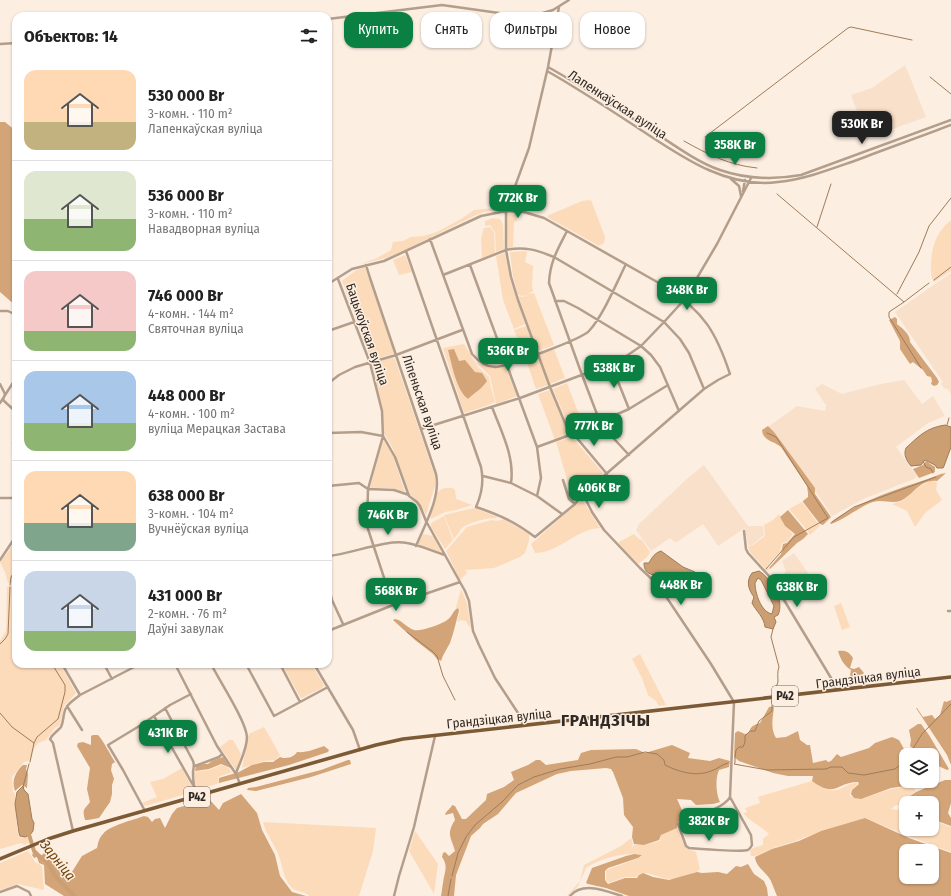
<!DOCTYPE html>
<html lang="ru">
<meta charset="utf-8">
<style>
body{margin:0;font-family:"Fira Sans Condensed",sans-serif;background:#f6f6f6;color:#222;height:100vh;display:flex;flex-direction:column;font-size:15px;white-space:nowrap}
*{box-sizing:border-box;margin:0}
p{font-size:13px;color:#767676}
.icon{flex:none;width:22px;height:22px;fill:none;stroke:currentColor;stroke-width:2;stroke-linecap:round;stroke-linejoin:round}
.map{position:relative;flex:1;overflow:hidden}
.drawer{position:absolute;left:12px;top:12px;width:320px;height:656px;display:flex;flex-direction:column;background:#fff;border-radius:12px;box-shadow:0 1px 3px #0004}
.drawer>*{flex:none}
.guide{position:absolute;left:344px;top:12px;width:380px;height:36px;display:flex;gap:8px}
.controls{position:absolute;left:899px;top:748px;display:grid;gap:8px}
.controls a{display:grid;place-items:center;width:40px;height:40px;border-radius:8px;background:#fff;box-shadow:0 1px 3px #0004;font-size:20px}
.price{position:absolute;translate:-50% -34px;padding:0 9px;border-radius:8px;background:#0b8043;color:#fff;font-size:13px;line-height:26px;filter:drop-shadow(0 1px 2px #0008)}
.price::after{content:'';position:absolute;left:50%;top:24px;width:12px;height:9px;margin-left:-6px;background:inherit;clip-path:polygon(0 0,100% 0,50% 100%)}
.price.selected{background:#222;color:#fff}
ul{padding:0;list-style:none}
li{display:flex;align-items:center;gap:12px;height:100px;padding:0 12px}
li+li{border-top:1px solid #e0e0e0}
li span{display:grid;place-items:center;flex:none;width:112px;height:80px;border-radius:12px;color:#555}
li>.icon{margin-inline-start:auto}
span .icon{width:48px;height:48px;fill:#fffc;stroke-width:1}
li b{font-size:17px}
h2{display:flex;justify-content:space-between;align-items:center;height:48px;padding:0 12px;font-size:17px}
.pill{padding:0 14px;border-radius:12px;background:#fff;box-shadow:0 1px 3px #0004;font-size:14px;line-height:36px}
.pill.selected{background:#0b8043;color:#fff}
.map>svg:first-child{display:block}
.built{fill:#f8e0ca}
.green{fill:#fcdbbb}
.forest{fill:#d2a477;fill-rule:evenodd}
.water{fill:#cc9f72;stroke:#9e7c5b;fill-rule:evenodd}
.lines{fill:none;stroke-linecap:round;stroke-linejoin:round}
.stream{stroke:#9e7c5b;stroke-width:1}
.river{stroke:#cc9f72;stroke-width:4}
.minor{stroke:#b39e8b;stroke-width:2.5}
.major{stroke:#7d5a36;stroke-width:3.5}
.labels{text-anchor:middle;stroke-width:3;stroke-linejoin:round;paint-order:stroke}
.shield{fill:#fceee1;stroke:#6e655d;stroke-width:1}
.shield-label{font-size:12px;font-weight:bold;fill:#312a24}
.street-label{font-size:13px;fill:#312a24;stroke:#fceee1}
.water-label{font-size:14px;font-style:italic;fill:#6e430b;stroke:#fceee1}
.district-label{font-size:17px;font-weight:bold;letter-spacing:1px;fill:#312a24;stroke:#fceee1}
</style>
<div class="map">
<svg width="951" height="896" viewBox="0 0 951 896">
<rect width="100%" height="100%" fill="#fceee1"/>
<path class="built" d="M905 65 926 117 867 138 851 95 872 88Z
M951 273V394L947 388 945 389 941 384 943 382 895 312Z
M904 380 922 404 933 396 945 416 928 423 896 447 917 476 914 479 863 499 832 516 814 489 768 427 797 406 825 411 826 405 815 389 822 384 842 394 881 384Z
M704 465 748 526H763L764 535 752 545H748L745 528 718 546 703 524 677 542H674L670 538 651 551 636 530 639 524 689 477Z
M794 553 817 586 799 599 796 592 786 597 778 582 786 571 782 561Z"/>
<path class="green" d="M517 188 526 210H510L512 198Z
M591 200 605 237 604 243 599 246 549 218 547 216 582 201Z
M505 207 504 209 484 212 476 215 405 250 386 258 360 264 377 258 391 250 393 242 403 241 411 237 424 236 437 232 461 219 474 210Z
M507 214 517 215V221L514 222 513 247 507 249Z
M493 218 500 219 503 224 504 249 496 252 495 232 490 225 485 226V221Z
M951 220V271L934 282C931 277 931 273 931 267 931 248 936 232 951 220Z
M490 227 494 232 495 253 482 258 481 238 484 228Z
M526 251 527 252 525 262 533 266 532 286 533 291 528 294 534 293 554 345 538 351 518 296 523 297 528 295 523 296 518 295 513 277 510 252Z
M505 253 510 279 525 324 514 329 503 300 496 256Z
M405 255 412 272 399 275 393 260Z
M365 267 394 353 392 354 373 360 370 357 342 281 355 271Z
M526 326 536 352 525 357 514 330Z
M464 344 478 367 489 377 490 384 495 402 486 406 464 413 443 348Z
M554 349 565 378 550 384 539 355Z
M537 356 548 385 536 389 526 360Z
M393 357 395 359 435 476V486L426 515 417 501 410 494 393 449 384 433 382 409 372 365V363Z
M476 362C487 367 494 369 506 367L517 396 496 404 490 376Z
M567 383 584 428 571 432 553 389Z
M550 390 569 434 555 440 538 394Z
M572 437 603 473 575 500 572 496 556 442Z
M383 439 393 456 405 492 392 488H370Z
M930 481 937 482 936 490 942 500 925 513 915 527 907 511 892 504 902 501 916 489Z
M445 488H452L455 490 456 499 472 505 456 510 445 512 431 519 430 516 437 493 440 490Z
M582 499 600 528C576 529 559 553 535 553L531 544Z
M802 502 820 526 810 535 803 525 789 509Z
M474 508 498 517 496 518C489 517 467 523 462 528 459 532 456 536 454 539L444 515Z
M779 514 784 525 793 534 787 542 782 543 780 552 767 566 769 570 768 572 750 552 748 546 753 545 765 536 764 525 773 520Z
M444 516 453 540 445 549 431 527V523Z
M504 519 529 534V541L525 553 520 557 494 568 465 570 467 573 460 580 446 551 467 527 491 520 497 521Z
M423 534 433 536 441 551 439 552 418 544Z
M634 534 639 539 642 540 650 552 647 557 638 564 619 544V542Z
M16 539V583H8L5 572 0 562 8 552Z
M16 585V664H60L76 693 64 706 60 725 55 728 46 740 38 743 34 749 31 760 24 762 12 777 13 791 15 795 17 826 18 834 21 838 28 837 29 843 24 845 21 843 0 849V641L6 631 7 587Z
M461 589 467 603 471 628 468 625 466 621 461 620 457 622 460 611 456 607Z
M841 603 850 627 842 630 834 606Z
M640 654 666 705 659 706 656 701 648 695 642 678 632 659Z
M282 664H311L324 685 322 688 302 698 300 697Z
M264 727 280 755 275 760 264 761 242 768 249 734Z
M229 740H233L241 754 237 769H235L220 747Z
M221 765 229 768 232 772 218 777 219 783 196 791 194 772 209 770Z
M182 768 192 787 193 792 145 806 142 803 157 797 150 782 163 779Z
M812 781C818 786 827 792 836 790 844 789 846 783 857 783L858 784 851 790 850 795 854 798 861 799 891 789 912 786 916 791 910 796V803H906V805H896L891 809 906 811V829H932V820L951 827V852L906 835 865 818 821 831 793 842 776 847 755 856H751L750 851 753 848 763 845V839L769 834C761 826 749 821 743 813L747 812 745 808 760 803 758 797Z
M263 822 376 828 373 851 359 896H309C305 891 297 892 292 888 283 879 283 867 279 856 274 844 266 834 263 822Z
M677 828C683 840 682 849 696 852L700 869 697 872C688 874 678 880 669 879 659 879 643 867 637 877H625L609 883 606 880V871L609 869 637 859 642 855C626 851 599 859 586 868L578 886 569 896H567L580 881 584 865 621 846 631 838 633 844 631 849 634 845H644L660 841 661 835Z
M415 831 438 864 434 894 409 851Z
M28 851 35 862 42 866 44 890 18 884 0 890V863Z"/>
<path class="forest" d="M0 122H5L16 131V306L0 292Z
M895 317 897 319V324C903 329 910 334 910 342L937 378 939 382 937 385 934 386 931 384 932 381 931 377 927 376 923 370 913 362 910 364 900 349V341L889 320Z
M454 349 459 361 465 360 475 372 482 373 487 381C482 389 474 393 468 399 456 390 452 364 448 350Z
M768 426 774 432 815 488V494L831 517 823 525 820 524 803 502V501L808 497V493L807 486 781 447C774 441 763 441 762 430Z
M926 461 935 467V472L919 478 913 469 923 465Z
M946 473 937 481C919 479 913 496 900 501 891 504 882 499 873 502 858 507 846 519 831 524L830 523C862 498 904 488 941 474Z
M788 510 808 534 803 539 797 543 770 569 769 568 781 554 783 544 787 543 795 534 785 526 780 517Z
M458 608 459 611C456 621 454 632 450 643 447 649 443 654 441 661L437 659 433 654 415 640 393 620 395 619C402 620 407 628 414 630 419 632 443 624 447 620 452 617 453 610 458 608Z
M838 651C846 650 849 652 853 658L850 668 854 669 859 667 864 673 861 676 862 681 859 680 853 683 850 675 851 670C844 666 840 658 838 651Z
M951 700V765L947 755 916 708H917L923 717 932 715 935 719 940 715 944 701 946 702Z
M774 706C773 718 770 728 776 738L786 737 798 731 800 740 807 745H810L813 763 826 760 828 762 831 761 837 754 841 757 869 748 875 743 892 737 899 740 904 749 909 751 912 755H906V781H918L913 785 891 788 861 799 854 798 851 794 852 790 859 784 858 782C836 782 836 799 812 781L813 776H788L773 773 739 761 734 757 735 733 738 731 745 734 749 733C750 727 753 725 760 723L769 707Z
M918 724H921L929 735 949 769 947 770 932 763V755H920L910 746 911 740 909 730Z
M93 735H98C105 743 109 753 115 762L112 764 111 770 114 779 112 785V794L110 802 99 818 88 820H85C82 809 84 810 90 802L87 789 90 768 77 746 78 743 83 742 91 745V736Z
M672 745 690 753 688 758 710 761 719 758 730 761 729 767 719 770C715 778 716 794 720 802L713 804 696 805 691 800 677 799 686 819 677 823V828L661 835 659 840 644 845 634 844 632 837 633 827 624 815 623 798 613 772 611 769 606 768 571 771 557 774 516 793 498 814 483 824 480 828 471 836 456 875 454 896H441C442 892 442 887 443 883 444 872 449 867 442 857L443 853 445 852 449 856 455 851C451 837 446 834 455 820L453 813 445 815C446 810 451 809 452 805L455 806 462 819H466L486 800 487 794 504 787 514 780 511 772 528 765 536 760H540L546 765 578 760 581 753 591 750 636 749 645 753Z
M324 746 329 750 328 752 289 765 219 783V778L239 772 252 765 264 762H273L280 757 283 758C289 758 294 757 297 752 306 753 316 749 324 746Z
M223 757 231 768 221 764 209 769 195 771 196 766 204 764H208L212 761Z
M348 760H350L351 764 311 777 256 791 247 790 248 788 256 787 321 770Z
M23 765H27L26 769 28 774 27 788 22 785 15 791C11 781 16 771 23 765Z
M945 780H951V803L948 813 951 818V826L932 819V803H911L910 796 916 792Z
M241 794 257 813 262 830 275 855 280 876 292 892 306 896H64L45 884 44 865 39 863 37 857 34 858 32 855 33 853 42 855 44 853V847H51L60 872 70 875 82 856 97 848C98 843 99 838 103 834 110 825 134 820 144 816L148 817 152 822 155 819 160 818 165 828 172 814 177 808 209 799 219 810 223 803Z
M865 818 909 838 951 853V896H777C775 891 773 886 771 881 766 871 756 868 755 857L772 849 799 841 821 831ZM906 851H932V877H906Z
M634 854 642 855 638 858 608 868 605 871V880L608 884 625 878H637L639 875 643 873 653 877 669 880 697 872 702 873 718 872 727 874 736 866 741 867 748 864 754 874 764 881 767 888 768 896H629L606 888 588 884 586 883 592 868 626 856Z"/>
<path class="water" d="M945 425 951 427V447L944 466 943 468H937L935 465 925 460 921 465 911 466C907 461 903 455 906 448 919 436 926 428 945 425Z
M661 551 683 567 695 572 696 577 693 581 694 587C688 593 678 595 671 589 669 587 669 583 666 581 658 573 644 578 644 563H649C652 557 655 553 661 551Z
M759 571C771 578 785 601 778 615L774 617 776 622 773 629 765 627C764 617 756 611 752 603L754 597C748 589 746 581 752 573ZM758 578 761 580 774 606 772 614C761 612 755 593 755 583Z
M23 786 24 790 28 794 32 819 34 823 33 831 30 835 25 837 20 836 19 833 15 804 17 792Z"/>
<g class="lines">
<path class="stream" d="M930 77 951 94
M705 137 848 28 851 27 912 40
M684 141C709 155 729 165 757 168
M777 194 904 302 889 312V317L921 368
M817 227 831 184
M934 280 951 267
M897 294 919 252 929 226 951 198
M904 302 929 283
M947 425 949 418
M923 461 926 467 931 469 933 473
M832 522 854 507 936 477
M766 569 794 537 828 518 776 437 767 433
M10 585 11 577 16 569
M407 632 432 651 437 656 443 676 455 700
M0 644 5 639 8 634 10 587
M772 695C773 689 777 687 778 682 778 677 777 672 779 667L771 637 773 629
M772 700V711L759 721 755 731H750L745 736V742L743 747H739L736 750 735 757V763L734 764 767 770 826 769 831 767H842L848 773 864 775 895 769 906 760
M0 713 12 727 34 743 30 762
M34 743 37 737 58 719 65 692V685L52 664
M909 755 922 734 951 704
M23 787 29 764
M452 876 458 853 466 837 475 825 502 802 518 785 534 777 560 769 590 764 616 757H627L645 752 657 754 664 760 665 765C679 772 696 777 711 771 718 769 722 764 728 763
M448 896 451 879"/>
<path class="river" d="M28 831 34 851 40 857 47 861 55 876 74 896"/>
<path class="minor" d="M559 7 548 67 529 148 506 211V250L511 277 518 300 550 387 570 435 576 437 607 474
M328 19 442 5 499 13 517 18 522 19 553 10 569 0
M0 44 16 43
M548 67C584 87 619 110 654 132 674 145 697 162 720 170 746 179 773 180 801 175L951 120
M547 71C577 88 606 107 635 126 678 154 724 189 778 182 806 179 831 169 857 160 888 148 920 137 951 125
M731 179 739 186 741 196
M743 191 745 180
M567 231C558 249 550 261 549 283L582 375 600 422 604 428 629 455
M430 239 472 354C478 361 485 367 495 367 506 367 582 339 589 331 603 316 616 284 626 264
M366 265 370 278 436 474C441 497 425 524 416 546
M470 265 537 447 541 478 537 496
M443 275 506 250C524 246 537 250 554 257L664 322 680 339 689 353 704 389
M338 279 370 363 382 411 383 436 368 489 367 526 393 605
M328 284 352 269 384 261 481 216 506 211 524 212 544 218 666 287C704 312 716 332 730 374L718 380 704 389 583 494 575 504 535 537C515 522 500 515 476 507 482 494 484 481 481 467L406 251
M555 301H564L578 308 641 346 651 355 660 367 679 411
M0 311H8L16 315
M328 331 354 322
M611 364 629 409
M0 384 5 394 3 400 16 412
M328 386 330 382 339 375 355 367 396 355 462 330
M0 403 16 378
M492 407C501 431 515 457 511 483
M421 429 520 398 611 364 622 359 641 346 664 322 684 300 717 244 751 178
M328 433 361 432 383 436 395 457 409 496 417 502 420 506 426 521 465 591 469 601 473 631 479 645 495 678 518 713 523 725
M13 443 16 439
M537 447 570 435 629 409 668 385
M483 476 511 483 537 496 562 514
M563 480 569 499 575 504
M328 486 359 483 368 489 394 490 409 495
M583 494 592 512 604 530 640 568 656 583 665 595 711 664 734 702 730 797C724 809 691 818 678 824L686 846 689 848C698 849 742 852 748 850 750 849 751 847 752 845L751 835 730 797
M0 498H16
M744 531 746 549 748 553 769 576 778 590 831 678 836 690
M328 556C351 554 386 539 407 543 420 545 432 551 445 555
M0 560 16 536
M328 583 332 600 343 624
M948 611H951
M328 631 393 605 460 582
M62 664 80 695
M104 664 112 679
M175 664 217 746 236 774 240 784
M211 664C219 680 246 721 247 737 247 749 240 762 236 773
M246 664 274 716 328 687
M280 664 300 702
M314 664 353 730 360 750
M67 706 82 730
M165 708 193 761C195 766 193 768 193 773 193 781 194 789 197 796
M154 716 193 785
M195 766 219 757 222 754
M145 811 123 770 108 745 141 725 170 705 191 694
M73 831 53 743 50 739C53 733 57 732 61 727 63 723 63 719 64 714 65 705 73 701 80 695L140 664
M0 892 17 886 29 892 31 896
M394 896 399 876 414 827 435 736
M570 896C583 881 606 891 622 896"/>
<path class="major" d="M0 859 48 839 73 831 376 745 403 739 951 677"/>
</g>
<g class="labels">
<g class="shield">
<rect x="772" y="686" width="26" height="20" rx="3"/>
<rect x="184" y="787" width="26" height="20" rx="3"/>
</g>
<g class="shield-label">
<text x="785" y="700">Р42</text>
<text x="197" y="801">Р42</text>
</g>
<g class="street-label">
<text transform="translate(618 104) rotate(33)" y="5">Лапенкаўская вуліца</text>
<text transform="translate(368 334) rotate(71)" y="5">Бацькоўская вуліца</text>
<text transform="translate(423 402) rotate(71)" y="5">Ліпеньская вуліца</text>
<text transform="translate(868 677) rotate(-7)" y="5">Грандзіцкая вуліца</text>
<text transform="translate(499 718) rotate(-6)" y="5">Грандзіцкая вуліца</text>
</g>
<g class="water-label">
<text transform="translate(58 860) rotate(51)" y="5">Зарніца</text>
</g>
<g class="district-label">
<text x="606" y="726">ГРАНДЗІЧЫ</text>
</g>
</g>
</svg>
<div class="controls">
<a><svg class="icon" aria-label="layers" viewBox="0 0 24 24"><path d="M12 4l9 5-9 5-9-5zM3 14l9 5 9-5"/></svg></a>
<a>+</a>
<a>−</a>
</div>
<b class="price selected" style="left:862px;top:145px">530K Br</b>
<b class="price" style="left:735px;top:166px">358K Br</b>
<b class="price" style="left:518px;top:219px">772K Br</b>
<b class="price" style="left:687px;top:311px">348K Br</b>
<b class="price" style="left:508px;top:372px">536K Br</b>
<b class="price" style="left:614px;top:389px">538K Br</b>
<b class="price" style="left:594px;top:447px">777K Br</b>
<b class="price" style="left:599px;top:509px">406K Br</b>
<b class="price" style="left:388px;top:536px">746K Br</b>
<b class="price" style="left:681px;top:606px">448K Br</b>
<b class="price" style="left:797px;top:608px">638K Br</b>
<b class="price" style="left:396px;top:612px">568K Br</b>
<b class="price" style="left:168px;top:754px">431K Br</b>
<b class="price" style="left:709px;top:842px">382K Br</b>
<div class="guide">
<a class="pill selected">Купить</a>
<a class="pill">Снять</a>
<a class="pill">Фильтры</a>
<a class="pill">Новое</a>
</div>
<section class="drawer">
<h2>Объектов: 14<svg class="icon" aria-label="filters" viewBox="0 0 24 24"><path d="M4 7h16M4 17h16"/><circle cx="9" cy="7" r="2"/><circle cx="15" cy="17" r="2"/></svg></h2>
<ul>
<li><span style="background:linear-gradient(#ffd9b3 65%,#c2b280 0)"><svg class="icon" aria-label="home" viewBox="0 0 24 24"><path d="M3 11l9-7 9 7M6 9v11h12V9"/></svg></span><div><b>530 000 Br</b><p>3-комн. · 110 m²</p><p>Лапенкаўская вуліца</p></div></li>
<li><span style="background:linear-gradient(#dfe7d0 60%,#8fb573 0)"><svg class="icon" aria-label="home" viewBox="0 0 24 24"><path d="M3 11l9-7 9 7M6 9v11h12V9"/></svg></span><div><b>536 000 Br</b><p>3-комн. · 110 m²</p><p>Навадворная вуліца</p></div></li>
<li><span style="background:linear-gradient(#f6c9c9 75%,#8fb573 0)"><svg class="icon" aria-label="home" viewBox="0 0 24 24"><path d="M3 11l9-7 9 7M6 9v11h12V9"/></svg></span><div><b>746 000 Br</b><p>4-комн. · 144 m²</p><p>Святочная вуліца</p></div></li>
<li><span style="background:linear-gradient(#a9c7e8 65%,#8fb573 0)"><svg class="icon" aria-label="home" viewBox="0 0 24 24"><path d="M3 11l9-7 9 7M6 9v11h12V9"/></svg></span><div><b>448 000 Br</b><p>4-комн. · 100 m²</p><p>вуліца Мерацкая Застава</p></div></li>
<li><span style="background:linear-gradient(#ffd9b3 65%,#7fa58c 0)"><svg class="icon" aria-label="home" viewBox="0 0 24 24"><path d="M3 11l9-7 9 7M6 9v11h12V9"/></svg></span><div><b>638 000 Br</b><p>3-комн. · 104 m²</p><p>Вучнёўская вуліца</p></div></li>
<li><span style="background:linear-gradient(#c9d6e8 75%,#8fb573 0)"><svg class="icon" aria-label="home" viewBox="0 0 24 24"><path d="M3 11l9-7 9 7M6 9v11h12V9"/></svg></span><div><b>431 000 Br</b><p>2-комн. · 76 m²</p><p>Даўні завулак</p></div></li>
</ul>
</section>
</div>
